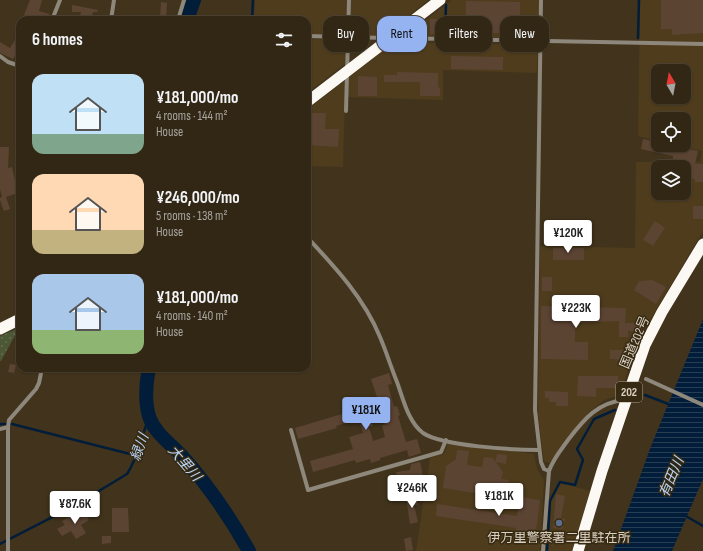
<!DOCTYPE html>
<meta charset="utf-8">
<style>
body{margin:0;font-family:"Sofia Sans Condensed","Noto Sans JP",sans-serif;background:#3d3322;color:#f1f3f6;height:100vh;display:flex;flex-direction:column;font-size:15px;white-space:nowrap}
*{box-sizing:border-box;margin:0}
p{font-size:13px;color:#a8a5a0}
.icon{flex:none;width:22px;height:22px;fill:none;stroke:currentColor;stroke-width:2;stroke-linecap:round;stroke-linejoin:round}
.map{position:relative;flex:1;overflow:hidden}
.sheet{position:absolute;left:16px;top:16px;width:295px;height:356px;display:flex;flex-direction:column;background:#322715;border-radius:12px;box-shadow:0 1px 3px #0004,0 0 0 1px #4d4434}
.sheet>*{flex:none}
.guide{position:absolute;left:323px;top:16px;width:320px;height:36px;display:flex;gap:8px}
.needle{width:26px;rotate:350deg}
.buttons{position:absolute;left:651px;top:64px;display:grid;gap:8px}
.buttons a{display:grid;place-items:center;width:40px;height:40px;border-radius:8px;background:#322715;box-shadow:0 1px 3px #0004,0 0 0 1px #4d4434;font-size:20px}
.price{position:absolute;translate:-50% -34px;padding:0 9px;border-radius:4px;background:#fff;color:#222;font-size:13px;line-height:26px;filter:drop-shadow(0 1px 2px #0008)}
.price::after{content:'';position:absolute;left:50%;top:24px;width:12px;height:9px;margin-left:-6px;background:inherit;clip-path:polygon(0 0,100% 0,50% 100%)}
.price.on{background:#95b2f1;color:#111}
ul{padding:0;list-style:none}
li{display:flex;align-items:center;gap:12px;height:100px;padding:0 16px}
li span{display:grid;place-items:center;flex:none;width:112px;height:80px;border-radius:12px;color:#555}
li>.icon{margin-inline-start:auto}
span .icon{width:48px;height:48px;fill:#fffc;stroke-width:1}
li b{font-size:17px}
h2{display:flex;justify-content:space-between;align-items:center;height:48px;padding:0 16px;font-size:17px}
.tag{padding:0 14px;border-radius:12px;background:#322715;box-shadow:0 1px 3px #0004,0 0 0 1px #4d4434;font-size:14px;line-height:36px}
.tag.on{background:#95b2f1;color:#111}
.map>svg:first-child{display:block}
.built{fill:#4e3c1d;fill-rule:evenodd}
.grass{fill:url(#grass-dots)}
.water{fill:url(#water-rules)}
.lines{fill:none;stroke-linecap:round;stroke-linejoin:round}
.stream{stroke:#021d39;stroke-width:2.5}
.river{stroke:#021d39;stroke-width:14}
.building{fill:#5c4433;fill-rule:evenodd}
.street{stroke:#8e877b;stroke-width:4}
.highway{stroke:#fcf8f3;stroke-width:11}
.service-dot{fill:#5c6f8a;stroke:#372a12;stroke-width:1.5}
.labels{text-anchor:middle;stroke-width:3;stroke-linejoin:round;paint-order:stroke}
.shield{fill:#372a12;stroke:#a89e8d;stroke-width:1}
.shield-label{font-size:12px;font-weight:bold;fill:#d9d0c2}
.street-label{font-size:13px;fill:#d9d0c2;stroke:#372a12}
.poi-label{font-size:13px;fill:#d9d0c2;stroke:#372a12}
.water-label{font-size:14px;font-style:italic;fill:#b8d5f7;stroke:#372a12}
</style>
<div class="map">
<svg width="703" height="551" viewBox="0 0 703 551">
<defs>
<pattern id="grass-dots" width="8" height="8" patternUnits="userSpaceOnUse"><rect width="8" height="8" fill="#4c5735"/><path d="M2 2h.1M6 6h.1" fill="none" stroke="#656e51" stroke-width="1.8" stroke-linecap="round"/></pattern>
<pattern id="water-rules" width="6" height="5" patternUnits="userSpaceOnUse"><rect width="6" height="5" fill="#021d39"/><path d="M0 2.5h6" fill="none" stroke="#263d54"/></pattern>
</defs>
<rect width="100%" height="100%" fill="#42341c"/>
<path class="built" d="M255 0H347L346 35 307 34V20H254Z
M351 0H428L383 36 350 35Z
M452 0H539L538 39 413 36 410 32Z
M640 0H703V231L637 342 620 395 604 400 587 414 550 463 544 461 538 415 540 246 635 248 636 162H700L702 151 676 145H684V119H658V141L638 136ZM658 71H684V97H658ZM658 167H684V193H658Z
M307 39 346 40 345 64 307 93Z
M394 42 538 45 537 73 443 70V100L345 97 343 167 307 166V110Z
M448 443 534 454 537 469 544 480 540 551H416L430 458 444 454Z
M559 482 590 491 572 551H546L549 501Z"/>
<path class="grass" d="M19 328 1 361H0V336Z"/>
<path class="water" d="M703 319V479L672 551H613L651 446Z"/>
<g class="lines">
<path class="stream" d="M252 20 253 0
M445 34 446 5
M638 38 639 0
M645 395 671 405
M0 424H12L130 454H136
M684 515 703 526
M0 544 74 506 127 474C138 458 141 436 149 418
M547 551 550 501 560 482 575 485 583 460 577 449 594 419 615 410"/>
<path class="river" d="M187 20 194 0
M149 368C146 384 144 403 150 419 156 434 171 444 182 456 207 484 230 517 249 551"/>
</g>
<path class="building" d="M30 0H42L39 11 49 14 48 20H22Z
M661 0H703V33L672 35V29H661Z
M466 1 520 2V33H466Z
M161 2 167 3 166 20H160Z
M72 5 98 10 97 12H93L91 20H79L81 12H72Z
M430 19H442V34H430Z
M20 32V47L13 59 0 53V42L10 48Z
M451 56 503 57V70L451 69Z
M397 72 438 73V87L440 88V96H420V82H384V75H397Z
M358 76 377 77V96H358Z
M307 113H326L325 129H339L338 147 307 145Z
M643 139 657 142 656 145H669L698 151 695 164H703V182H695V179H684V167H673V156L641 149Z
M0 147H9L8 168 12 167 16 185 20 184V192L6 197 10 209 4 211 0 200V198L2 197 0 189Z
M693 206H703V219H693Z
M655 221 665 228 653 246 643 240Z
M553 248H584V260H553Z
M542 277H552V291H542Z
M652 280 666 287 656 304 634 290 639 281Z
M541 306 626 308 625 323H642V331H628V337H619V321L575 323V342H588V360L541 359Z
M610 350H627V360L610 359Z
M10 364 16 365 14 373 8 372Z
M389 373 392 384 388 385 394 407 397 406 400 415 398 416 406 442 417 439 421 453 409 457 407 450 380 458V460L371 463 370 459 356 463 355 460 313 472 310 461 353 449 349 437 363 433 359 419 336 426 337 428 298 439 295 428 379 403 371 379ZM382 412 385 425H382L385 437 373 441 369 427 373 426 370 416Z
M578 376H618V388H596V397L577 396Z
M545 391 568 392V406H556V402H549V398H545Z
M457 450 469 451 467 465 482 467 484 457 493 458 495 462 497 454 507 455 506 464 496 462 503 472 501 479 509 480 507 498 443 488 446 466 456 459Z
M420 462 423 476 398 482 396 472 410 470 411 464Z
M556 494 565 496 561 518 565 519 563 529 553 528Z
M416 495 418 505H414L418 522 410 524 406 497Z
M520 497 540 500 535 538 515 535 516 528 436 516 437 504 517 516Z
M112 508H128L129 532H112Z
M83 509 89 520 81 525 86 533 76 539 71 531 62 536 57 529 65 525 62 521Z
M102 536H111V543L102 544Z
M411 537 413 550 406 551 404 539Z"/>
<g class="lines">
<path class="street" d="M541 0 535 410 541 462 544 469 549 471 543 551
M52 20 60 0
M111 20 114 0
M178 20 184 0
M307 36 387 38
M395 38 703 44
M0 56 8 62 20 66
M346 111 349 0
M307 237C335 267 364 298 380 337 386 351 391 367 397 382 403 398 408 422 423 433 442 446 514 450 539 450
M646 379 703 405
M0 429 8 427
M291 430 308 490 441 452 446 440
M549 471C553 459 561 450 568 440 584 419 598 402 625 400
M8 551V427L9 420 36 389 39 383 42 368"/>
<path class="highway" d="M307 102 440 0
M0 329 20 319
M578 551 602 471 645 345 662 312 703 244"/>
</g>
<circle class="service-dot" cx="559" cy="523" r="4"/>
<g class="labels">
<rect class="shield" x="616" y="382" width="26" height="20" rx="3"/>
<g class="shield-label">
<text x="629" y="396">202</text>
</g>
<g class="street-label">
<text transform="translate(634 342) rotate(-67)" y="5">国道202号</text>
</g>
<g class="poi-label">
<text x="559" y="542">伊万里警察署二里駐在所</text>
</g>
<g class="water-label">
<text transform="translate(139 447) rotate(-70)" y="5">緑川</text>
<text transform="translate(185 463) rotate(49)" y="5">大里川</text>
<text transform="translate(671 477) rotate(-67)" y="5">有田川</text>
</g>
</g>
</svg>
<div class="buttons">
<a><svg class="needle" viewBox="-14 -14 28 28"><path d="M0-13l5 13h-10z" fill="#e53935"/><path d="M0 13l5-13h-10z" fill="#a8a5a0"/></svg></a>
<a><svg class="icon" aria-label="locate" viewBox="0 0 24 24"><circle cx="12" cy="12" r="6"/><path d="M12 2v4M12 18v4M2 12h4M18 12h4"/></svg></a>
<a><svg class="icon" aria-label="layers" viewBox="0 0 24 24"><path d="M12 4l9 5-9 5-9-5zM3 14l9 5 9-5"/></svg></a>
</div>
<b class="price" style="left:568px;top:254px">¥120K</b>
<b class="price" style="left:576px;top:329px">¥223K</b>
<b class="price on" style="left:366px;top:431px">¥181K</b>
<b class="price" style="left:412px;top:509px">¥246K</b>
<b class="price" style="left:499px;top:517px">¥181K</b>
<b class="price" style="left:75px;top:525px">¥87.6K</b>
<div class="guide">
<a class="tag">Buy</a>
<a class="tag on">Rent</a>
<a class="tag">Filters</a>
<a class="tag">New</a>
</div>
<section class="sheet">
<h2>6 homes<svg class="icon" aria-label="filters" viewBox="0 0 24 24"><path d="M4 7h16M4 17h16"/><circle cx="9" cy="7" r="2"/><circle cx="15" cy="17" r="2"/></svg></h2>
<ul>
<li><span style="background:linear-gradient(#bfe0f5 75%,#7fa58c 0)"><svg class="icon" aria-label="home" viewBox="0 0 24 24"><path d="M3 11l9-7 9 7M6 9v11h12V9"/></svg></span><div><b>¥181,000/mo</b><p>4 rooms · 144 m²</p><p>House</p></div></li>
<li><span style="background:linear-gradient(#ffd9b3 70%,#c2b280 0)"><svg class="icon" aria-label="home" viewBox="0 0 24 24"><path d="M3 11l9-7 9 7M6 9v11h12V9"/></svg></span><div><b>¥246,000/mo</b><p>5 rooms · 138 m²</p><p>House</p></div></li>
<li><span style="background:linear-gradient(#a9c7e8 70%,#8fb573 0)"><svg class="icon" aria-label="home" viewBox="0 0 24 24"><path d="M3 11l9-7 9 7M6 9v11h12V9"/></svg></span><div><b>¥181,000/mo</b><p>4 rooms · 140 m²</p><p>House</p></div></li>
</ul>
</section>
</div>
